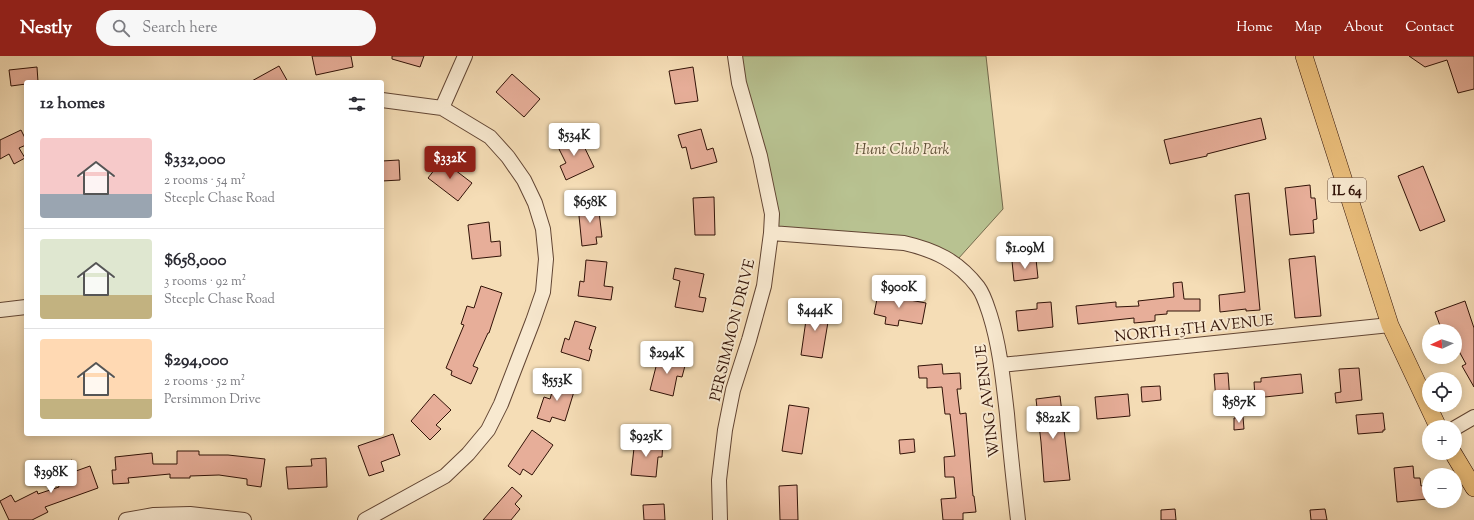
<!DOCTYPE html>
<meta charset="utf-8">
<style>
body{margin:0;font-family:"Sorts Mill Goudy",serif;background:#f7f7f7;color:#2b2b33;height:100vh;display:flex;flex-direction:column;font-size:15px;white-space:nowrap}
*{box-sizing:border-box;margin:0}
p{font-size:13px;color:#7c7c81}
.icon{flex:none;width:22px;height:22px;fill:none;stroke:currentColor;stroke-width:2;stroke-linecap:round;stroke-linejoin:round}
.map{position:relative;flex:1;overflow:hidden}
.drawer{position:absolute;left:24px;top:24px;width:360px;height:356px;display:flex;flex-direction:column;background:#fff;border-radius:4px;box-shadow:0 2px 10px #0003}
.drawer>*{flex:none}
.needle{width:26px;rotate:266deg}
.fabs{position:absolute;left:1422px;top:268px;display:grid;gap:8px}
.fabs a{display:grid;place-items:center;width:40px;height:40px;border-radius:50%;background:#fff;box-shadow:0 2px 10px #0003;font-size:20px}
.price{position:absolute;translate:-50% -34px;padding:0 9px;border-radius:4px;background:#fff;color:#222;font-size:13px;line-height:26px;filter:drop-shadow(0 1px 2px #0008)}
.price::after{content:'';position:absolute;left:50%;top:24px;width:12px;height:9px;margin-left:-6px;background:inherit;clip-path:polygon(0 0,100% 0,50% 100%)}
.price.on{background:#8f2418;color:#fff}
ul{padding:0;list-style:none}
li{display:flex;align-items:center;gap:12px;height:100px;padding:0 16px}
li+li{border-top:1px solid #e1e1e2}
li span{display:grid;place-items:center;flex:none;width:112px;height:80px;border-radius:4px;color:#555}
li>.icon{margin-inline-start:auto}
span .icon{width:48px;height:48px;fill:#fffc;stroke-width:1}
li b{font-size:17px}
h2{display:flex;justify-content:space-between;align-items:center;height:48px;padding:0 16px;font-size:17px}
header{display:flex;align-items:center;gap:24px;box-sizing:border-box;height:56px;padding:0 20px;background:#8f2418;color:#fff}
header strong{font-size:19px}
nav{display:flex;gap:22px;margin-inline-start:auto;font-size:14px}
.search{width:280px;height:36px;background:#f7f7f7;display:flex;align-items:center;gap:10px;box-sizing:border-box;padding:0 14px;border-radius:22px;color:#7c7c81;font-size:15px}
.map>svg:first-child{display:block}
.park{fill:#b8c291;stroke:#746a4c}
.building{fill:#e7ae99;stroke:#311207}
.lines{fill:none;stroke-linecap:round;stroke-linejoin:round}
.minor-casing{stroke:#624533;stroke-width:16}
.major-casing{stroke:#311207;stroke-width:18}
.minor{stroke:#f8e9d0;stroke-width:14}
.major{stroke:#eabe7b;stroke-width:17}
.labels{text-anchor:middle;stroke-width:4;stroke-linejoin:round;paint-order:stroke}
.shield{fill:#f8e9d0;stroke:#6d5243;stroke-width:1}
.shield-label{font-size:14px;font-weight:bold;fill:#311207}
.park-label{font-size:15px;font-style:italic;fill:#605037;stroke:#f8e9d0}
.street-label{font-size:15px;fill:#311207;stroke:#f8e9d0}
</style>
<header>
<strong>Nestly</strong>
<div class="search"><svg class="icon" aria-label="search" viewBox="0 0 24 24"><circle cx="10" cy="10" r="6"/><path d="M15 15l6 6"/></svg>Search here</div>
<nav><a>Home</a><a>Map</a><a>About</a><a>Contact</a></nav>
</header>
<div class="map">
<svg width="1474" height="464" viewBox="0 0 1474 464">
<rect width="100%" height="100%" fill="#f5ddb6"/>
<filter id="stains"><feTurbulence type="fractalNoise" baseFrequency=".005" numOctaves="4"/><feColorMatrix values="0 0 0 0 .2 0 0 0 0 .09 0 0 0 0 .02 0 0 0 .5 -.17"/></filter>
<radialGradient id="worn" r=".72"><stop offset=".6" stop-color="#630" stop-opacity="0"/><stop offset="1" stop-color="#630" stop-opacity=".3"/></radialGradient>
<path class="park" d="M740 0H986L1003 153 958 203 778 173Z"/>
<path class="building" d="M312 0H351L353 11 316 19Z
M392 0H424L420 11 392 3Z
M1409 0H1474V33L1458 37 1447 4 1425 11Z
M279 10 288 26H250Z
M37 11 38 26H26V28L11 30 9 14Z
M693 11 698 45 675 48 669 15Z
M512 18 540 43 524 61 496 36Z
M1261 62 1266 83 1207 98V100L1170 108 1164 84Z
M701 73 707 94 713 92 717 106 691 113 686 91 682 92 678 79Z
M21 74 26 84V89L19 92 25 102 14 108 9 98 0 103V84Z
M578 78 594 111 566 124 560 110 566 107 557 89Z
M399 104 400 124 382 125V105Z
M442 104 472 127 458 145 428 122Z
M1423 110 1445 165 1420 175 1398 120Z
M1310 129 1311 142H1315L1317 163 1313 164 1314 177 1290 179 1285 132Z
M1249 137 1260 254 1246 255V253L1220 256 1219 239 1245 236 1235 139Z
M714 141 715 179H695L693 142Z
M598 147 602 181H596L597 188 582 190 578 150Z
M489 166 491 186 500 185 501 200 472 203 468 169Z
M1315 200 1321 260 1295 262 1289 203Z
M1036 203 1038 222 1014 225 1012 205Z
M586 204 607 206 604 230 613 231 611 244 578 240 580 225 584 226Z
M675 212 704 218 699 241 706 242 703 256 675 251 680 225 673 223Z
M1182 226 1184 243H1200V255H1167V258L1155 259V265L1134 267V262L1078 268 1076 250 1116 246V251L1139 250 1138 245 1174 241 1173 227Z
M481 230 502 237 489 277H488L473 310 478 312 471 328 451 319 452 315 446 312 464 269 461 268 467 250 474 252Z
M879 233 889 235 888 240 926 247 922 268 899 264 898 270 885 268 886 261 874 258Z
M1465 245 1474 272V331L1462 310 1466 308 1455 288V275H1442L1435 256Z
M1051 246 1053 271 1018 275 1016 255 1037 253V247Z
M808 250 830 254 822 302 801 299Z
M575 265 596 271 589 293 592 294 589 305 561 296 565 282 569 284Z
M659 299 686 306 682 321 677 320 673 340 650 334Z
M942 308 943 318 960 317 961 333H957L960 358 966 357 973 440H974L976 456 963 457V464H943L941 443 956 442 954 421H945L944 401 955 400 950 358H945L942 331 927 332V322H919L918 310Z
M1359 312 1362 344 1336 347 1335 337 1341 336 1339 313Z
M1228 317 1230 345 1216 346 1214 318Z
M1301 318 1303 337 1255 342 1254 326H1261V322Z
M556 323 576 329 565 365 552 361 550 366 537 362 544 341 550 343Z
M1160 330 1161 344 1142 346 1141 331Z
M434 338 451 354 436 369 441 373 430 384 411 365Z
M1128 338 1130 360 1097 363 1095 341Z
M1060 340 1070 424 1044 426 1041 386 1036 343Z
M789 349 809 352 802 398 782 395Z
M1383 357 1385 374H1383V376L1358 378 1356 359Z
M1243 361 1244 373 1234 374V362Z
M532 374 553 389 532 419 523 413 520 419 508 410Z
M393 378 400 399 381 406 384 415 369 420 358 390Z
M635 383 663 386 662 401H658L656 421 631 419Z
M914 383 915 396 900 398 899 384Z
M177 395H199V399H228L265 403 261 431 247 429V423L219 419 190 420V422H170V418L128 422 129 427 113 428 112 414H116L115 401 152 397 153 408H177Z
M326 402 327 431 288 433 286 411 312 410 311 403Z
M72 404 76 415 90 410 98 432 45 451 48 456 32 464H9L0 445 11 439 15 446 37 435 38 438 59 431 55 420 64 417 60 408Z
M1413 410 1414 422H1420L1421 430 1425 429 1427 443 1397 446 1394 412Z
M797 429 798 464H780L779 430Z
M512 431 522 440 515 448 520 453 511 464H483Z
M664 448 665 464H644L643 449Z
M1175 453 1176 464H1161V454Z
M1325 453 1327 464H1311L1310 454Z"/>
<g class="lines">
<defs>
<path id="minor" d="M442 52 465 0
M771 177 904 187C935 194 958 205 978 231 984 239 987 250 990 259 1000 291 1003 324 1007 358 1010 393 1014 429 1018 464
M0 254 26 251
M1001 309 1390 269
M1455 372 1474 361
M126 464 154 459 190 458 244 464
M365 464 445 420 468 398 488 374 501 348 533 265 543 236 546 203 543 173 535 147 524 124 508 101 490 81 442 52 382 44
M720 464 719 424 725 374 733 334 749 284 764 230 771 177 772 158 760 100 739 27 735 0"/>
<path id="major" d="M1304 0 1390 269 1438 371
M1453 397 1474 432"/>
</defs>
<use href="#minor" class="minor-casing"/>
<use href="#major" class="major-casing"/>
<use href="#minor" class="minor"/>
<use href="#major" class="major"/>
</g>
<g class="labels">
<rect class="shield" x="1328" y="122" width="38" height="24" rx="3"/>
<g class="shield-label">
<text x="1347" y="139">IL 64</text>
</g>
<g class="park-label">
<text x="902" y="98">Hunt Club Park</text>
</g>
<g class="street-label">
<text transform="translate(1194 272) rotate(-6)" y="5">NORTH 13TH AVENUE</text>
<text transform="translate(732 274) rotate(-76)" y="5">PERSIMMON DRIVE</text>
<text transform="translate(987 345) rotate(-97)" y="5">WING AVENUE</text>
</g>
</g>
<rect width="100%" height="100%" filter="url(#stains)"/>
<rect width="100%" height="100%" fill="url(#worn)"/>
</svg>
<div class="fabs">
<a><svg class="needle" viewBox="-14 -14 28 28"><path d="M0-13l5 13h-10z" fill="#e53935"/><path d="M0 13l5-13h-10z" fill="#7c7c81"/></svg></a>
<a><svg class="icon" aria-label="locate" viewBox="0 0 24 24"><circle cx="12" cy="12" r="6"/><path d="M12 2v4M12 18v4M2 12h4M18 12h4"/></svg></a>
<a>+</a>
<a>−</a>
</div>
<b class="price" style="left:574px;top:101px">$534K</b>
<b class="price on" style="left:450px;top:124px">$332K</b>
<b class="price" style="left:590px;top:168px">$658K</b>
<b class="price" style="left:1025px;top:214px">$1.09M</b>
<b class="price" style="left:899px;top:253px">$900K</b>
<b class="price" style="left:815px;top:276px">$444K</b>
<b class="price" style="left:667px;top:319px">$294K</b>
<b class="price" style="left:557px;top:346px">$553K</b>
<b class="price" style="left:1239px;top:368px">$587K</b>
<b class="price" style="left:1053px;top:384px">$822K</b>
<b class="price" style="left:646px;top:402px">$925K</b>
<b class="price" style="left:51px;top:438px">$398K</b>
<section class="drawer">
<h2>12 homes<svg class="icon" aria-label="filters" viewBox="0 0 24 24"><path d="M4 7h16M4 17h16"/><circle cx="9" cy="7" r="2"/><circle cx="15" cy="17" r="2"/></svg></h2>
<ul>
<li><span style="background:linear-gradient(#f6c9c9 70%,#9aa5b1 0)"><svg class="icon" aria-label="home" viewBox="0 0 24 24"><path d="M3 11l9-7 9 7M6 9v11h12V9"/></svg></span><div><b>$332,000</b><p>2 rooms · 54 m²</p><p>Steeple Chase Road</p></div></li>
<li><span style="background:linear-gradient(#dfe7d0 70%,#c2b280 0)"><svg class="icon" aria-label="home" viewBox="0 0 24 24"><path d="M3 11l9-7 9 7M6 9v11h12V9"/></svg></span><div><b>$658,000</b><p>3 rooms · 92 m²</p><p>Steeple Chase Road</p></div></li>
<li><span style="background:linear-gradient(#ffd9b3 75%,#c2b280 0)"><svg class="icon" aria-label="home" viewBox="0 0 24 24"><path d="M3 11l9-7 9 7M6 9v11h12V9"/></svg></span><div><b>$294,000</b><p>2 rooms · 52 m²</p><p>Persimmon Drive</p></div></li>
</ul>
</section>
</div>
